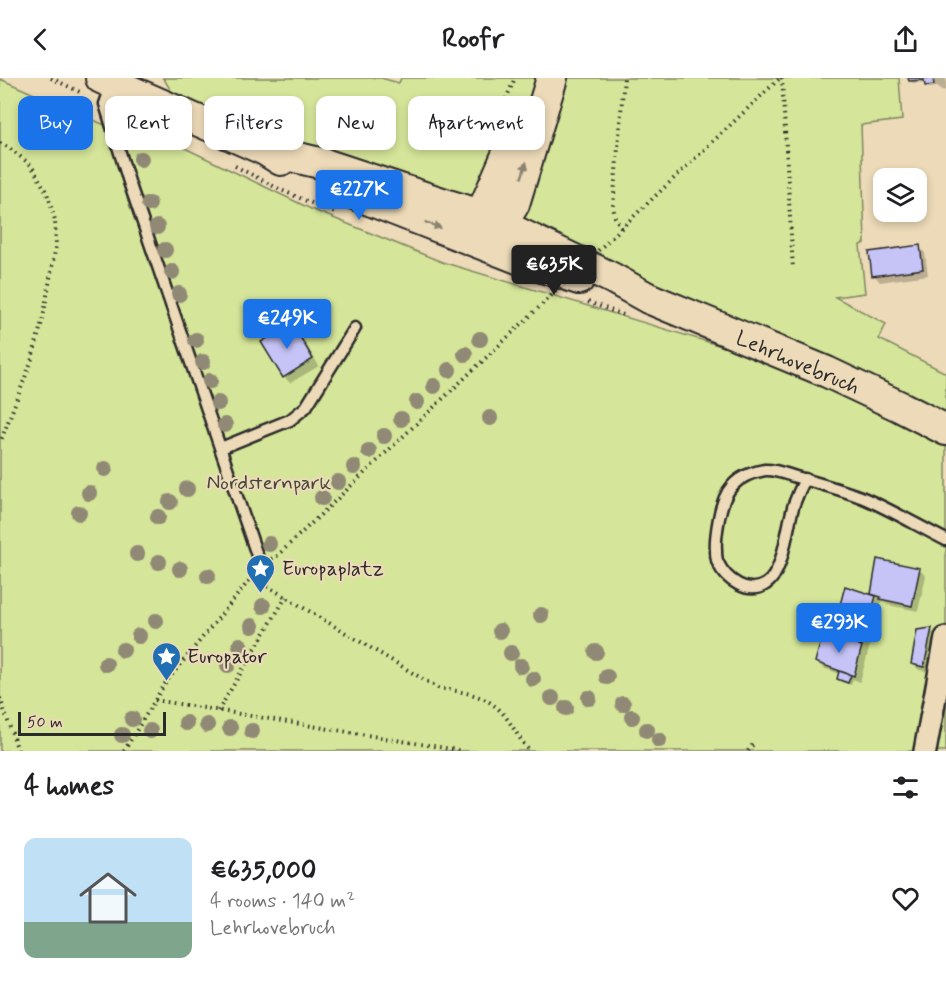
<!DOCTYPE html>
<meta charset="utf-8">
<style>
body{margin:0;font-family:Mynerve,sans-serif;background:#f2f2f2;color:#202124;height:100vh;display:flex;flex-direction:column;font-size:22px;white-space:nowrap}
*{box-sizing:border-box;margin:0}
p{font-size:20px;color:#757577}
.icon{flex:none;width:33px;height:33px;fill:none;stroke:currentColor;stroke-width:2;stroke-linecap:round;stroke-linejoin:round}
.map{position:relative;height:673px;overflow:hidden}
.side{display:flex;flex-direction:column;background:#fff;flex:1}
.side>*{flex:none}
.guide{position:absolute;left:18px;top:18px;width:600px;height:54px;display:flex;gap:12px}
.controls{position:absolute;left:873px;top:90px;display:grid;gap:12px}
.controls a{display:grid;place-items:center;width:54px;height:54px;border-radius:12px;background:#fff;box-shadow:0 3px 9px #0003;font-size:30px}
.scale{position:absolute;left:18px;bottom:15px;width:148px;box-sizing:border-box;padding-left:6px;border:3px solid #2b2b2b;border-top:0;font-size:16px;line-height:21px;white-space:nowrap;color:#2b2b2b;-webkit-text-stroke:4px #ecdab8;paint-order:stroke}
.price{position:absolute;translate:-50% -51px;padding:0 14px;border-radius:6px;background:#1a73e8;color:#fff;font-size:20px;line-height:39px;filter:drop-shadow(0 2px 3px #0008)}
.price::after{content:'';position:absolute;left:50%;top:36px;width:18px;height:14px;margin-left:-9px;background:inherit;clip-path:polygon(0 0,100% 0,50% 100%)}
.price.selected{background:#222;color:#fff}
ul{padding:0;list-style:none}
li{display:flex;align-items:center;gap:18px;height:150px;padding:0 24px}
li span{display:grid;place-items:center;flex:none;width:168px;height:120px;border-radius:12px;color:#555}
li>.icon{margin-inline-start:auto}
span .icon{width:72px;height:72px;fill:#fffc;stroke-width:1}
li b{font-size:26px}
h2{display:flex;justify-content:space-between;align-items:center;height:72px;padding:0 24px;font-size:26px}
.chip{padding:0 21px;border-radius:12px;background:#fff;box-shadow:0 3px 9px #0003;font-size:21px;line-height:54px}
.chip.selected{background:#1a73e8;color:#fff}
header{display:flex;justify-content:space-between;align-items:center;height:78px;padding:0 24px;background:#fff;font-size:27px;font-weight:700}
.map>svg:first-child{display:block}
.green{fill:#d5e599;stroke:#808862;stroke-width:1.5}
.shadow{fill:#0003}
.building{fill:#c6c4f7;stroke:#2b2b2b;stroke-width:1.5}
.lines{fill:none;stroke-linecap:round;stroke-linejoin:round}
.lane-casing{stroke:#2b2b2b;stroke-width:15}
.street-casing{stroke:#2b2b2b;stroke-width:26}
.secondary-casing{stroke:#2b2b2b;stroke-width:34}
.path{stroke:#2b2b2b;stroke-width:4;stroke-dasharray:1.5 4.5;stroke-linecap:butt}
.lane{stroke:#ecdab8;stroke-width:10}
.street{stroke:#ecdab8;stroke-width:21}
.secondary{stroke:#ecdab8;stroke-width:30}
.path-bridge{stroke:#2b2b2b;stroke-width:4;stroke-dasharray:1.5 4.5;stroke-linecap:butt}
.tree{fill:#908974}
.oneway{fill:#8c8272}
.labels{text-anchor:middle;stroke-width:4.5;stroke-linejoin:round;paint-order:stroke}
.street-label{font-size:21px;fill:#2b2b2b;stroke:#ecdab8}
.park-label{font-size:21px;fill:#44473c;stroke:#ecdab8}
.poi-label{font-size:21px;fill:#2b2b2b;stroke:#ecdab8;text-anchor:start}
</style>
<header><svg class="icon" aria-label="back" viewBox="0 0 24 24"><path d="M15 5l-7 7 7 7"/></svg>Roofr<svg class="icon" aria-label="share" viewBox="0 0 24 24"><path d="M12 15V3M7 8l5-5 5 5M5 13v7h14v-7"/></svg></header>
<div class="map">
<svg width="946" height="673" viewBox="0 0 946 673">
<rect width="100%" height="100%" fill="#ecdab8"/>
<filter id="ink" filterUnits="userSpaceOnUse"><feTurbulence type="fractalNoise" baseFrequency=".0167" numOctaves="2"/><feDisplacementMap in="SourceGraphic" scale="12" xChannelSelector="R" yChannelSelector="G"/><feConvolveMatrix kernelMatrix="1 2 1 2 8 2 1 2 1" color-interpolation-filters="sRGB"/></filter>
<g filter="url(#ink)">
<path class="green" d="M162 0H381L399 5 401 0H899L902 42 861 47 865 165 860 167 865 215 835 219 886 246 879 261 946 295V342L231 46 179 26 164 1Z
M0 1 107 48 160 58 311 131 442 184 821 298 946 362V673H0Z"/>
<path class="shadow" d="M910 0H946V12L941 13 938 9 929 10 926 7V4L913 5 910 3Z
M919 169 925 175 928 197 880 204 874 197Z
M291 247 298 253 319 288 290 305 284 299Z
M878 483 919 491 926 498 918 533 888 527 882 523 860 604 853 601 851 607 841 604 838 601 840 596 823 590 817 584 839 562 847 533 842 527 872 518Z
M931 552 937 558 930 594 919 592 913 586Z"/>
<path class="building" d="M908 0H933L934 7 925 8 924 2 909 3Z
M920 167 923 191 872 198 869 174Z
M292 245 313 281 283 300 261 264Z
M877 481 920 490 912 528 880 521 881 519 871 516Z
M845 508 876 518 862 568 838 561 847 529 840 527Z
M932 550 924 589 911 586 917 552Z
M823 555 838 560V561L862 568 854 598 815 584Z
M839 593 851 597 848 605 837 601Z"/>
<g class="lines">
<defs>
<path id="lane" d="M112 6 105 26 129 104 260 486
M221 370 290 342 306 329 355 250
M805 401C801 409 797 418 794 426 787 447 784 495 766 506 748 518 726 502 718 485 716 481 716 476 716 472 715 461 717 451 719 440 724 412 735 397 765 392 774 391 786 396 796 399 818 405 839 411 861 419 890 431 918 448 946 462"/>
<path id="street" d="M925 673 946 560"/>
<path id="secondary" d="M101 0 265 72 281 82
M265 72 324 86 448 127 481 137 612 200 648 220 827 294 901 329 946 352
M354 116 533 186 579 201
M478 157 481 137 524 38
M487 157 502 146 514 126 552 0"/>
</defs>
<use href="#lane" class="lane-casing"/>
<use href="#street" class="street-casing"/>
<use href="#secondary" class="secondary-casing"/>
<path class="path" d="M51 0 80 14
M782 0 793 191
M506 21 515 0
M0 65 8 69 31 87 47 115 55 142 56 167 43 240 31 284 0 365
M235 88 281 112 337 136
M621 150 615 139 613 128 624 0
M612 159 780 0
M588 224 626 238
M271 481 277 478 529 239
M257 502 438 610C468 615 489 616 508 642 515 652 522 665 530 673
M0 620 18 673
M155 622 463 673
M218 633 286 519
M124 673 166 604 253 498
M748 673 754 665"/>
<use href="#lane" class="lane"/>
<use href="#street" class="street"/>
<use href="#secondary" class="secondary"/>
<path class="path-bridge" d="M529 239 612 159"/>
</g>
<g class="tree">
<circle cx="141" cy="81" r="8"/>
<circle cx="149" cy="126" r="8"/>
<circle cx="157" cy="149" r="8"/>
<circle cx="165" cy="172" r="8"/>
<circle cx="172" cy="194" r="8"/>
<circle cx="179" cy="216" r="8"/>
<circle cx="480" cy="261" r="8"/>
<circle cx="196" cy="262" r="8"/>
<circle cx="465" cy="276" r="8"/>
<circle cx="203" cy="284" r="8"/>
<circle cx="449" cy="292" r="8"/>
<circle cx="210" cy="303" r="8"/>
<circle cx="434" cy="308" r="8"/>
<circle cx="417" cy="324" r="8"/>
<circle cx="218" cy="325" r="8"/>
<circle cx="490" cy="340" r="8"/>
<circle cx="401" cy="341" r="8"/>
<circle cx="225" cy="347" r="8"/>
<circle cx="384" cy="358" r="8"/>
<circle cx="369" cy="373" r="8"/>
<circle cx="354" cy="389" r="8"/>
<circle cx="105" cy="391" r="8"/>
<circle cx="338" cy="404" r="8"/>
<circle cx="187" cy="411" r="8"/>
<circle cx="89" cy="415" r="8"/>
<circle cx="322" cy="420" r="8"/>
<circle cx="170" cy="424" r="8"/>
<circle cx="79" cy="435" r="8"/>
<circle cx="158" cy="439" r="8"/>
<circle cx="269" cy="466" r="8"/>
<circle cx="137" cy="476" r="8"/>
<circle cx="159" cy="484" r="8"/>
<circle cx="180" cy="491" r="8"/>
<circle cx="208" cy="498" r="8"/>
<circle cx="263" cy="528" r="8"/>
<circle cx="541" cy="537" r="8"/>
<circle cx="156" cy="543" r="8"/>
<circle cx="252" cy="548" r="8"/>
<circle cx="500" cy="553" r="8"/>
<circle cx="139" cy="558" r="8"/>
<circle cx="240" cy="567" r="8"/>
<circle cx="123" cy="572" r="8"/>
<circle cx="596" cy="574" r="8"/>
<circle cx="511" cy="575" r="8"/>
<circle cx="106" cy="586" r="8"/>
<circle cx="228" cy="587" r="8"/>
<circle cx="521" cy="588" r="8"/>
<circle cx="607" cy="599" r="8"/>
<circle cx="533" cy="601" r="8"/>
<circle cx="552" cy="620" r="8"/>
<circle cx="589" cy="620" r="8"/>
<circle cx="623" cy="626" r="8"/>
<circle cx="566" cy="630" r="8"/>
<circle cx="632" cy="639" r="8"/>
<circle cx="132" cy="641" r="8"/>
<circle cx="186" cy="645" r="8"/>
<circle cx="207" cy="647" r="8"/>
<circle cx="230" cy="650" r="8"/>
<circle cx="647" cy="652" r="8"/>
<circle cx="150" cy="653" r="8"/>
<circle cx="252" cy="653" r="8"/>
<circle cx="122" cy="657" r="8"/>
<circle cx="659" cy="662" r="8"/>
</g>
<defs><path id="oneway-solid" d="M-6-.8H1V-3.2L6.5 0L1 3.2V.8H-6Z" transform="scale(1.5)"/></defs>
<g class="oneway">
<use href="#oneway-solid" transform="translate(524 92) rotate(-73)"/>
<use href="#oneway-solid" transform="translate(433 147) rotate(21)"/>
</g>
</g>
<defs>
<symbol id="sight-pin" viewBox="-11 -11 22 30"><path d="M0 17L-7.5 6A9.5 9.5 0 1 1 7.5 6Z" fill="#1f6fb2" stroke="#ecdab8"/><path d="M0-6L1.8-2.2L6-1.7L2.9 1.2L3.7 5.4L0 3.3L-3.7 5.4L-2.9 1.2L-6-1.7L-1.8-2.2Z" fill="#fff"/></symbol>
</defs>
<g fill-rule="evenodd">
<use href="#sight-pin" x="244" y="474" width="33" height="45"/>
<use href="#sight-pin" x="150" y="562" width="33" height="45"/>
</g>
<g class="labels">
<g class="street-label">
<text transform="translate(798 284) rotate(23)" y="7">Lehrhovebruch</text>
</g>
<g class="park-label">
<text x="269" y="411">Nordsternpark</text>
</g>
<g class="poi-label">
<text x="282" y="497">Europaplatz</text>
<text x="187" y="585">Europator</text>
</g>
</g>
</svg>
<div class="controls">
<a><svg class="icon" aria-label="layers" viewBox="0 0 24 24"><path d="M12 4l9 5-9 5-9-5zM3 14l9 5 9-5"/></svg></a>
</div>
<div class="scale">50 m</div>
<b class="price" style="left:359px;top:143px">€227K</b>
<b class="price selected" style="left:554px;top:218px">€635K</b>
<b class="price" style="left:287px;top:272px">€249K</b>
<b class="price" style="left:839px;top:576px">€293K</b>
<div class="guide">
<a class="chip selected">Buy</a>
<a class="chip">Rent</a>
<a class="chip">Filters</a>
<a class="chip">New</a>
<a class="chip">Apartment</a>
</div>
</div>
<section class="side">
<h2>4 homes<svg class="icon" aria-label="filters" viewBox="0 0 24 24"><path d="M4 7h16M4 17h16"/><circle cx="9" cy="7" r="2"/><circle cx="15" cy="17" r="2"/></svg></h2>
<ul>
<li><span style="background:linear-gradient(#bfe0f5 70%,#7fa58c 0)"><svg class="icon" aria-label="home" viewBox="0 0 24 24"><path d="M3 11l9-7 9 7M6 9v11h12V9"/></svg></span><div><b>€635,000</b><p>4 rooms · 140 m²</p><p>Lehrhovebruch</p></div><svg class="icon" aria-label="heart" viewBox="0 0 24 24"><path d="M12 20l-8-8c-3-5 5-10 8-4 3-6 11-1 8 4z"/></svg></li>
</ul>
</section>
